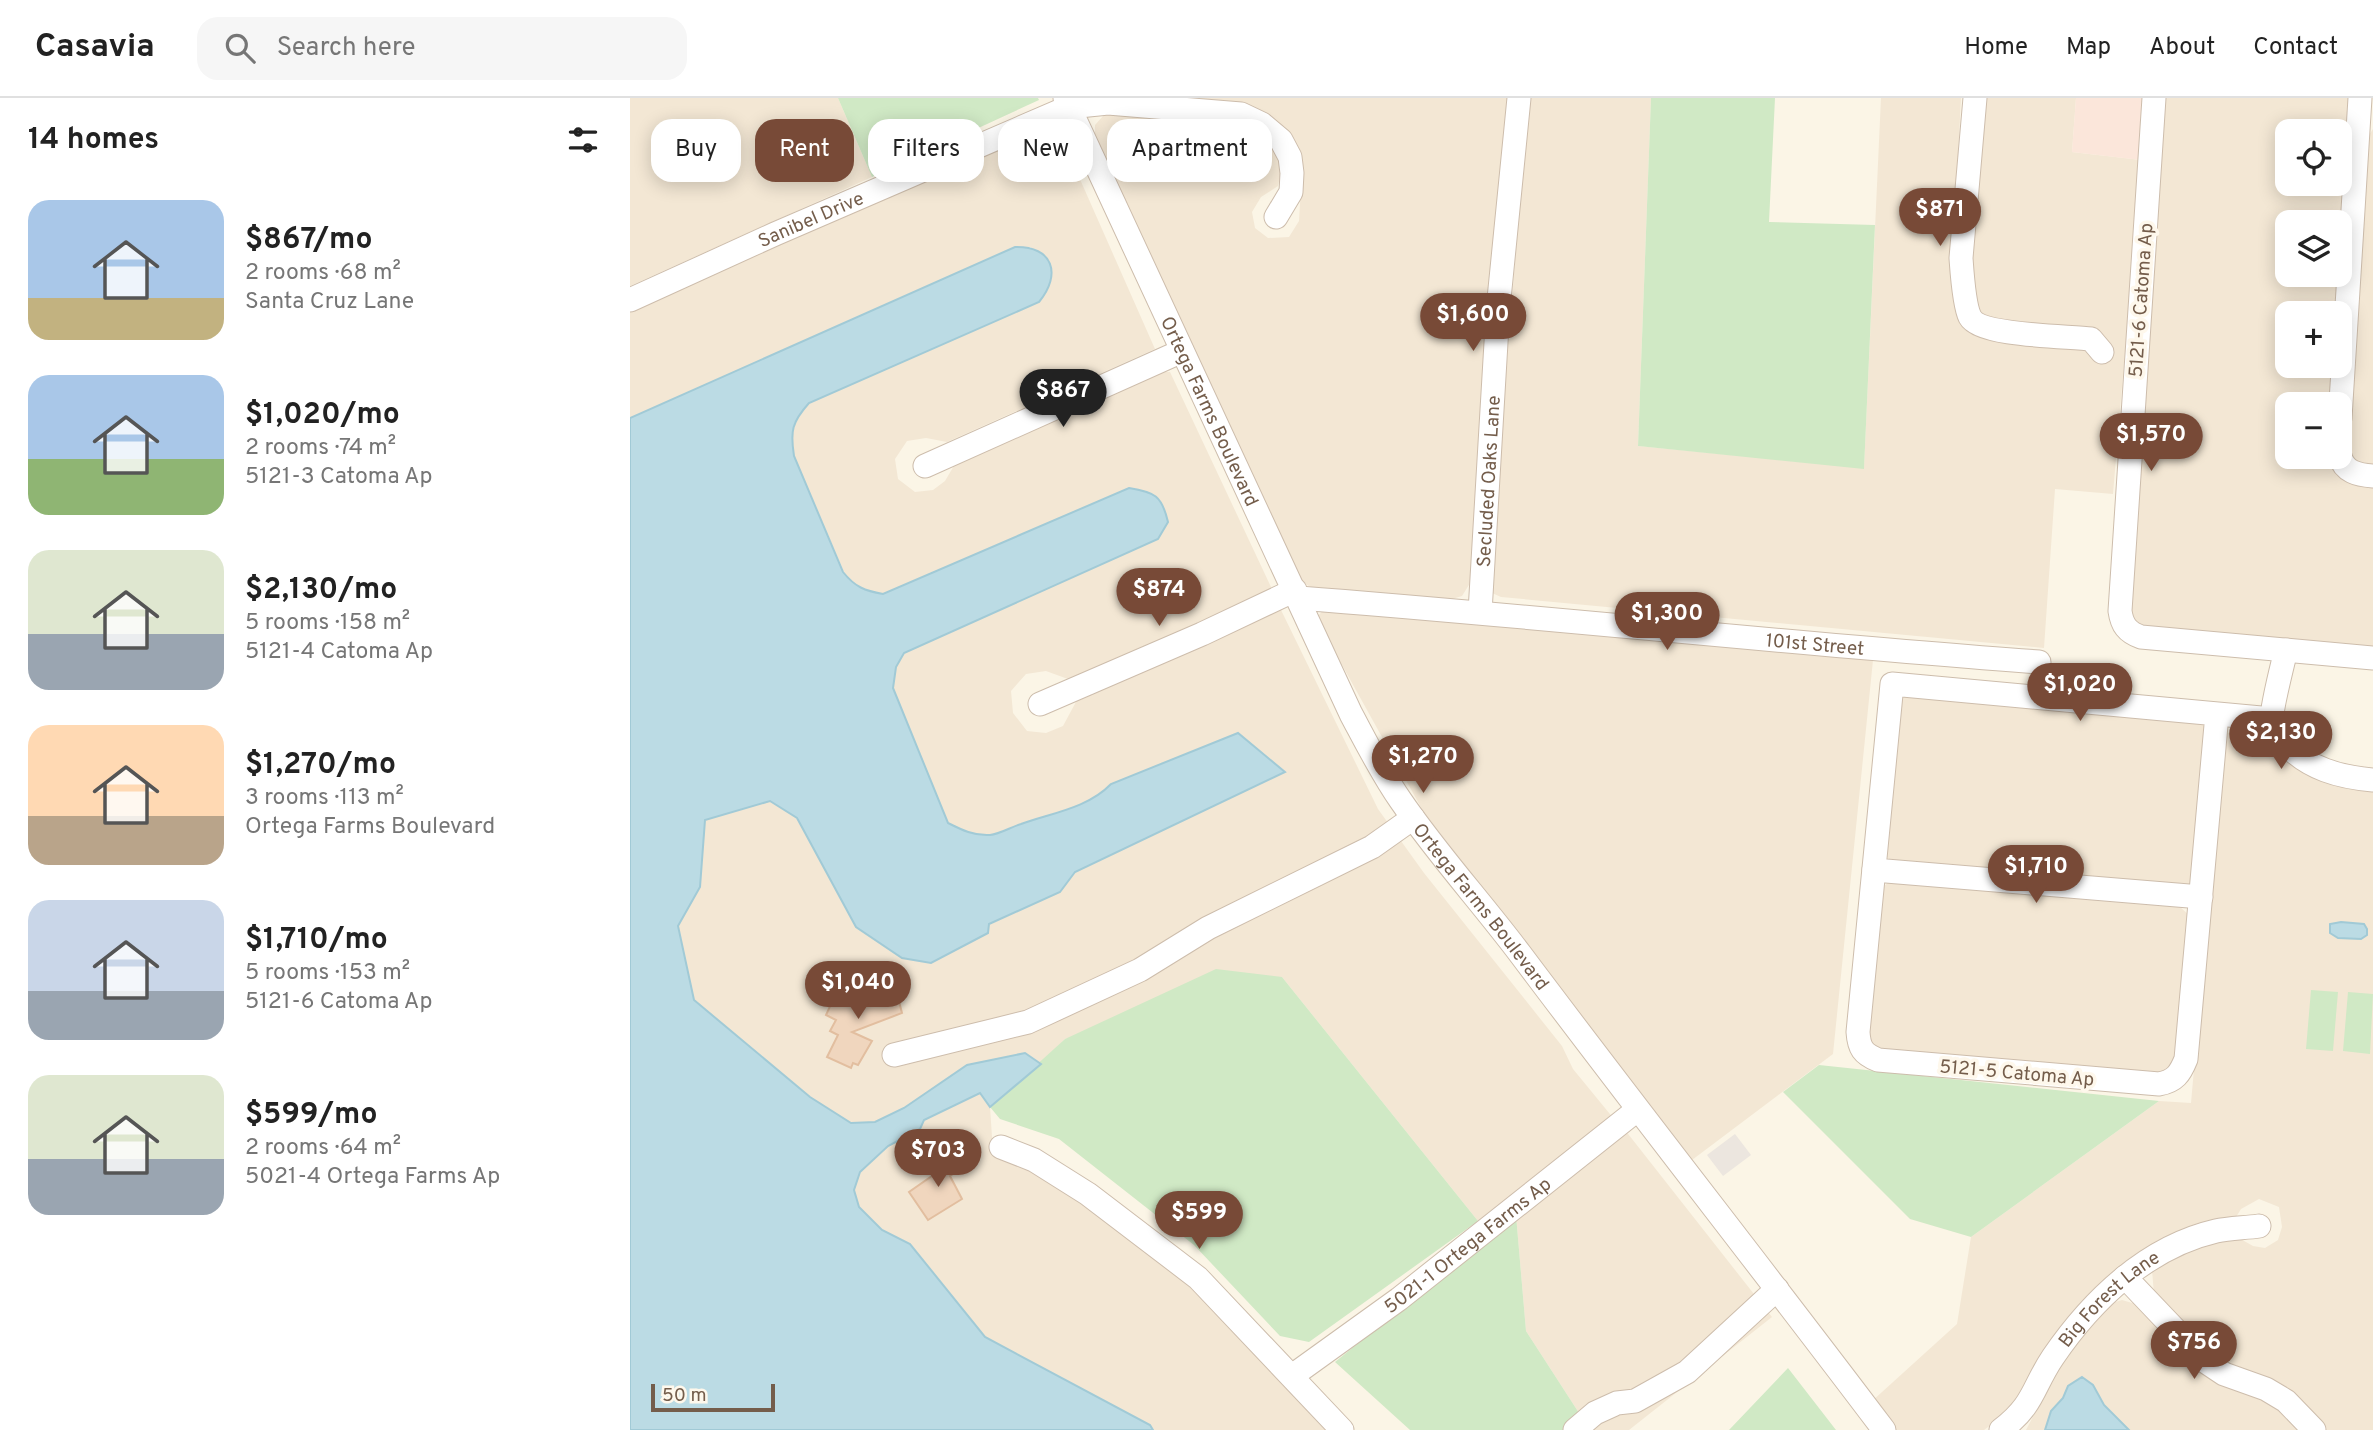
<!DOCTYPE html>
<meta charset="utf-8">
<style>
body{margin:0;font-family:Overpass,sans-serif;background:#f6f6f6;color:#222;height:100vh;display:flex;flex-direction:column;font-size:26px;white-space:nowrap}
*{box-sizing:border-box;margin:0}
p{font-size:23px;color:#767676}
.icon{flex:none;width:38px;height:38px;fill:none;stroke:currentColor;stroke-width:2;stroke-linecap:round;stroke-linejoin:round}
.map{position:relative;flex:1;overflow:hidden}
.side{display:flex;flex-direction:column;background:#fff;width:630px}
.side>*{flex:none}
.hud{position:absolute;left:21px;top:21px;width:665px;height:63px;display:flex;gap:14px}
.buttons{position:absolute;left:1645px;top:21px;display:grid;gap:14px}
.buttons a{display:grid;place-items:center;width:77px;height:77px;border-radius:14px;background:#fff;box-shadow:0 4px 18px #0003;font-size:35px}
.scale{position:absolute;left:21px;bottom:18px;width:124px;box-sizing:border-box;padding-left:7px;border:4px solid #745d4b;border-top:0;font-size:19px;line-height:24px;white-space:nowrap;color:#745d4b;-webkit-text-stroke:5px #fef8ec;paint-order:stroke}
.price{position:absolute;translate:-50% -60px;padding:0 16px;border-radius:24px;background:#784a37;color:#fff;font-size:23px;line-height:46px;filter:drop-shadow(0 2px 4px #0008)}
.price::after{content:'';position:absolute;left:50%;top:42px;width:21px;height:16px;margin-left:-10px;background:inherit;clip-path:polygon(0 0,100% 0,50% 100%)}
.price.on{background:#222;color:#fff}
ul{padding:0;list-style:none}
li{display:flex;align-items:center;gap:21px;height:175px;padding:0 28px}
li span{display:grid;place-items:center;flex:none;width:196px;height:140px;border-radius:21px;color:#555}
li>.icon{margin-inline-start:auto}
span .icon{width:84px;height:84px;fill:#fffc;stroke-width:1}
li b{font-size:30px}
h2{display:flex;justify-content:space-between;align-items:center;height:84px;padding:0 28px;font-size:30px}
.chip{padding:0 24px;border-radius:21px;background:#fff;box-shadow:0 4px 18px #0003;font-size:24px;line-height:63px}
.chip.on{background:#784a37;color:#fff}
header{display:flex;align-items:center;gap:42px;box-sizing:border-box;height:98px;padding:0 35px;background:#fff;border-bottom:2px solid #e0e0e0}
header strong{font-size:33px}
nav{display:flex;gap:38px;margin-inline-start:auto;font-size:24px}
.search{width:490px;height:63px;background:#f6f6f6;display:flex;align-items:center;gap:18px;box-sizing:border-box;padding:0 24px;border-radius:21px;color:#767676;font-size:26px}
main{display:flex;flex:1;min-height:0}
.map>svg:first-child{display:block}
.residential{fill:#f3e7d4;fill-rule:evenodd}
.commercial{fill:#fbe6da}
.industrial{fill:#ece6df}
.green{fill:#d0e9c5}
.water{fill:#bbdbe4;stroke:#a1cad6;stroke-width:2}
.building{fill:#f0d6be;stroke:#e2be9f;stroke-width:2}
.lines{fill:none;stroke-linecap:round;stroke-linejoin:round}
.minor-casing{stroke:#cdbdac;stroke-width:25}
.minor{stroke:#fff;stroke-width:23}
.labels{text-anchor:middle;stroke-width:7;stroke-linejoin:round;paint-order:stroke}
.street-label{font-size:19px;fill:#745d4b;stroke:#fef8ec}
</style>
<header>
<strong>Casavia</strong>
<div class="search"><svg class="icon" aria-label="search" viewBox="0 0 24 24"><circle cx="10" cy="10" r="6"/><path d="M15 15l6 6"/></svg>Search here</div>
<nav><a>Home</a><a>Map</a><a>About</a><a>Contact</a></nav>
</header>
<main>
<section class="side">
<h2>14 homes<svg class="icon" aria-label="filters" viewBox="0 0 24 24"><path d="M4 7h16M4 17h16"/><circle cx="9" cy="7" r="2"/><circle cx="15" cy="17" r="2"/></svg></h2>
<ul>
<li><span style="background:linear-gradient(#a9c7e8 70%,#c2b280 0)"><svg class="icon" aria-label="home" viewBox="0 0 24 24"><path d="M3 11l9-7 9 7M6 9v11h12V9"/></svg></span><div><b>$867/mo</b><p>2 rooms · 68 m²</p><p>Santa Cruz Lane</p></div></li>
<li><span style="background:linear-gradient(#a9c7e8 60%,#8fb573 0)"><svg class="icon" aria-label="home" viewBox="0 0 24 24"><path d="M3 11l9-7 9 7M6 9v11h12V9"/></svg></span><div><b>$1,020/mo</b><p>2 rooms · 74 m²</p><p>5121-3 Catoma Ap</p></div></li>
<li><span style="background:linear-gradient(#dfe7d0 60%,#9aa5b1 0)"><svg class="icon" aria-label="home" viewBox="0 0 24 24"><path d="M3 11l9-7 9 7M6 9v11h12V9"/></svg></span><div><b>$2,130/mo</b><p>5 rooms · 158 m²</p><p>5121-4 Catoma Ap</p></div></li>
<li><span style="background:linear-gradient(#ffd9b3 65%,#b9a48a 0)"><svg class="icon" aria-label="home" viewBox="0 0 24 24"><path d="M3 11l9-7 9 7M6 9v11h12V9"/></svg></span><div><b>$1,270/mo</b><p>3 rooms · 113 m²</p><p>Ortega Farms Boulevard</p></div></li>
<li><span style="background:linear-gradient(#c9d6e8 65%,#9aa5b1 0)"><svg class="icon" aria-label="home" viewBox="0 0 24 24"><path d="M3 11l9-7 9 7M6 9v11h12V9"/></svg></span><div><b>$1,710/mo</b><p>5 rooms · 153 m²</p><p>5121-6 Catoma Ap</p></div></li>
<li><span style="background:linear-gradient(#dfe7d0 60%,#9aa5b1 0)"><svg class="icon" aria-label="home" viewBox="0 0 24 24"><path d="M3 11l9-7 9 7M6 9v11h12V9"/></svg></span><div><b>$599/mo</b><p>2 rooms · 64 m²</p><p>5021-4 Ortega Farms Ap</p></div></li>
</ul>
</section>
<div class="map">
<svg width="1743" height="1332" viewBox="0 0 1743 1332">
<rect width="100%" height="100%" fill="#fbf5e6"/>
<path class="residential" d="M0 0H208L242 79 0 188Z
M530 0H878L842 482 832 498 812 504 690 494 677 487 666 475 465 46V27L474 17 483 15 607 24 628 35 645 51 652 70 648 88 631 99 622 114 625 130 638 140 659 139 669 123 672 70 658 38Z
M898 0H1021L1008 348 1234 370 1251 0H1331L1322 174 1340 167 1350 0H1446L1442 54 1511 62 1483 396 1425 391 1414 550 871 499 862 495 859 487Z
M1535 0H1722L1708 215H1657V268H1704L1702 306H1657V359H1700L1706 375 1728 388H1743V551L1510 530 1500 518ZM1657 33H1710V86H1657ZM1657 124H1710V177H1657Z
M421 27H426L525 251 317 344 296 340 277 343 265 361 268 381 285 394 303 392 315 383 325 366 533 274H540L641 489 635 497 438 581 416 573 396 576 381 593 383 615 397 633 416 635 433 628 447 602 651 512 748 711 794 775 932 948 943 971 984 1021 848 1123 652 879 435 941 411 966 395 955 337 967 274 1010 245 1024 221 1025 180 999 64 902 48 828 70 789 75 722 140 703 167 720 226 829 358 826 430 794 444 774 654 674 481 686 470 698 419 719 394 725 362 737 339 735 318 725 263 590 266 569 274 555 528 441 253 496 237 493 222 486 214 474 164 358 161 340 166 320 179 305 409 204 401 149H385L0 320V213Z
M1743 31V370L1727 369 1715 353 1737 40Z
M697 508 1243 562 1203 956 1062 1062 793 713 686 520Z
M1280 595 1575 625 1578 637 1561 786 1550 791 1264 765 1257 759 1255 749 1268 604Z
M1612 628 1635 635 1743 689V1332H1694L1594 1266 1524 1196 1522 1172 1561 1149 1607 1139 1623 1148 1635 1150 1648 1142 1652 1129 1649 1109 1629 1101 1611 1111 1606 1119 1517 1152 1384 1310 1354 1332H1265L1241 1304 1327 1226 1341 1139 1529 1003 1561 1005 1594 637Z
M1259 784 1549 808 1560 818 1547 966 1534 978 1248 953 1235 943 1249 792Z
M351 995 360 1009 363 1054 456 1101 563 1189 695 1332H523L520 1327 355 1239 280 1146 253 1132 229 1109 224 1092 230 1074 258 1048 290 1031 294 1022Z
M995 1032 1142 1219 999 1332H960L896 1233 886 1117Z
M1492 1202 1509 1207 1661 1318 1673 1332H1396L1431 1265 1482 1205Z"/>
<path class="commercial" d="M1446 0H1515L1511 62 1442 54Z"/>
<path class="industrial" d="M1105 1036 1121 1057 1093 1078 1077 1057Z"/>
<path class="green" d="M208 0H408L409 2 242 79Z
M1021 0H1145L1139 124 1245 127 1234 371 1008 348Z
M586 871 652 879 848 1123 679 1244 650 1238 564 1147 429 1041 370 1021 360 1009 435 941Z
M1681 892 1708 894 1703 953 1676 951Z
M1718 894 1743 896 1740 956 1713 953Z
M1189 967 1529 1003 1341 1139 1280 1121 1153 994Z
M886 1117 896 1233 960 1332H780L705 1264Z
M1158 1270 1206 1332H1099Z"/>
<path class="water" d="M385 149C423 148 432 176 409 204L179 305C162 324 160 333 164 358L213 474C225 489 235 493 253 496L499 390C525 394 532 398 538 424L528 441 274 555 266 569 263 590 318 725C332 732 344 738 360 737 370 736 381 729 391 726 422 715 458 710 481 686L608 635 655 674 445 774 430 794 359 826 358 835 301 865 272 860 226 829 167 720 140 703 75 722 70 789 48 828 64 902 180 999 221 1025 245 1024 274 1010 337 967 395 955 411 966 360 1009 350 995 294 1022 290 1031 258 1048 230 1074 224 1092 229 1109 252 1132 280 1146 355 1239 520 1327 523 1332H0V320Z
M1711 824 1734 826 1737 831V837L1731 841 1708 840 1700 835V826Z
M1452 1279 1463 1287 1474 1307 1499 1332H1415L1421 1313 1433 1300 1438 1288Z"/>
<path class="building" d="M251 886 256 899 266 892 272 915 222 934 242 943 228 967 223 965 221 970 197 959 208 937 200 933 206 922 196 917 207 893 220 899Z
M321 1054 332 1070 320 1078 332 1101 298 1122 279 1094 309 1073 304 1066Z"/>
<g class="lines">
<defs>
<g id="minor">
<path id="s1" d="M435 0 721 616C737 646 752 676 771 703 808 757 852 805 891 857 1011 1017 1134 1173 1254 1332"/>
<path d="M1345 0 1331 160C1332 174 1334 207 1340 219 1350 238 1437 238 1461 241L1472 254"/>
<path d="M1524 0 1490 513C1492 527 1497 534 1511 539L1743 560"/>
<path id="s2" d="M0 202 145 136 439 9 478 5 611 16 632 26 651 42 660 59 662 75 661 94 646 119"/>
<path d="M1710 320 1730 0"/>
<path d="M1710 358C1714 374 1728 377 1743 378"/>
<path d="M295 368 552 253"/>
<path id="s3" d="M669 500C916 519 1162 546 1409 564"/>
<path id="s4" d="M850 514 868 211 889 0"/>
<path d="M1656 552C1653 565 1641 611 1642 621 1643 630 1650 639 1655 645 1678 671 1710 679 1743 682"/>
<path d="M410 606 572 536 665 492"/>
<path d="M1587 616 1556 961C1550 976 1545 983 1529 986L1248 962C1233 956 1229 950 1228 934L1262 586 1642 621"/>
<path d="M1244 772 1571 799"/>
<path d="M264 957 398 924 510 872 578 830 742 749 783 720"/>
<path d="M371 1049 404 1062 458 1096 568 1180 712 1332"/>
<path d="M1495 1179 1576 1264 1594 1276 1636 1291 1656 1303 1684 1332"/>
<path id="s5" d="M662 1278 769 1201 1007 1012"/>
<path d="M945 1332 965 1315 987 1305 1005 1303 1057 1274 1147 1191"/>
<path id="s6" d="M1371 1332C1405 1306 1402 1290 1423 1259 1462 1202 1517 1149 1586 1133 1599 1130 1615 1130 1629 1128"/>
</g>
</defs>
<use href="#minor" class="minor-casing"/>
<use href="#minor" class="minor"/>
</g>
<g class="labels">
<g class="street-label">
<text dy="7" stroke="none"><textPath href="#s2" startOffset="198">Sanibel Drive</textPath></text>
<text transform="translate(1510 202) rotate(-86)" y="7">5121-6 Catoma Ap</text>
<text dy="7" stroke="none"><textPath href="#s1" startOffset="345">Ortega Farms Boulevard</textPath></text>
<text dy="7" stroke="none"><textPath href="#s4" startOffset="131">Secluded Oaks Lane</textPath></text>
<text dy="7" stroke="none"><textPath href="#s3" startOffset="518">101st Street</textPath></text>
<text dy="7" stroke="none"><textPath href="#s1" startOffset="912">Ortega Farms Boulevard</textPath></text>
<text transform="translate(1387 974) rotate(5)" y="7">5121-5 Catoma Ap</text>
<text dy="7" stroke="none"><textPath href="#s5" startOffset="219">5021-1 Ortega Farms Ap</textPath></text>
<text dy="7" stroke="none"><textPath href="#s6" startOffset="172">Big Forest Lane</textPath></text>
</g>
</g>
</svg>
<div class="buttons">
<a><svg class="icon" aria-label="locate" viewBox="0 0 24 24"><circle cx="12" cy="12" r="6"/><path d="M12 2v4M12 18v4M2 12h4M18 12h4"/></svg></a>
<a><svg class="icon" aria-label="layers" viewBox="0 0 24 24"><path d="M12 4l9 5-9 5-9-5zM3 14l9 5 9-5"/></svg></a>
<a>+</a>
<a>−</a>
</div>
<div class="scale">50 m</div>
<b class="price" style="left:1310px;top:150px">$871</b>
<b class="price" style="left:843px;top:255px">$1,600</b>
<b class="price on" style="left:433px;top:331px">$867</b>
<b class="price" style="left:1521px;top:375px">$1,570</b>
<b class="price" style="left:529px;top:530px">$874</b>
<b class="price" style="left:1037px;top:554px">$1,300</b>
<b class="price" style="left:1450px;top:625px">$1,020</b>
<b class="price" style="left:1651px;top:673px">$2,130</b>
<b class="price" style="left:793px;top:697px">$1,270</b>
<b class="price" style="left:1406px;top:807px">$1,710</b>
<b class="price" style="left:228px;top:923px">$1,040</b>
<b class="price" style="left:308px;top:1091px">$703</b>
<b class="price" style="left:569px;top:1153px">$599</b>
<b class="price" style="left:1564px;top:1283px">$756</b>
<div class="hud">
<a class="chip">Buy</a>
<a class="chip on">Rent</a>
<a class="chip">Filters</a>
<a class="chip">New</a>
<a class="chip">Apartment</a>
</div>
</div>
</main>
